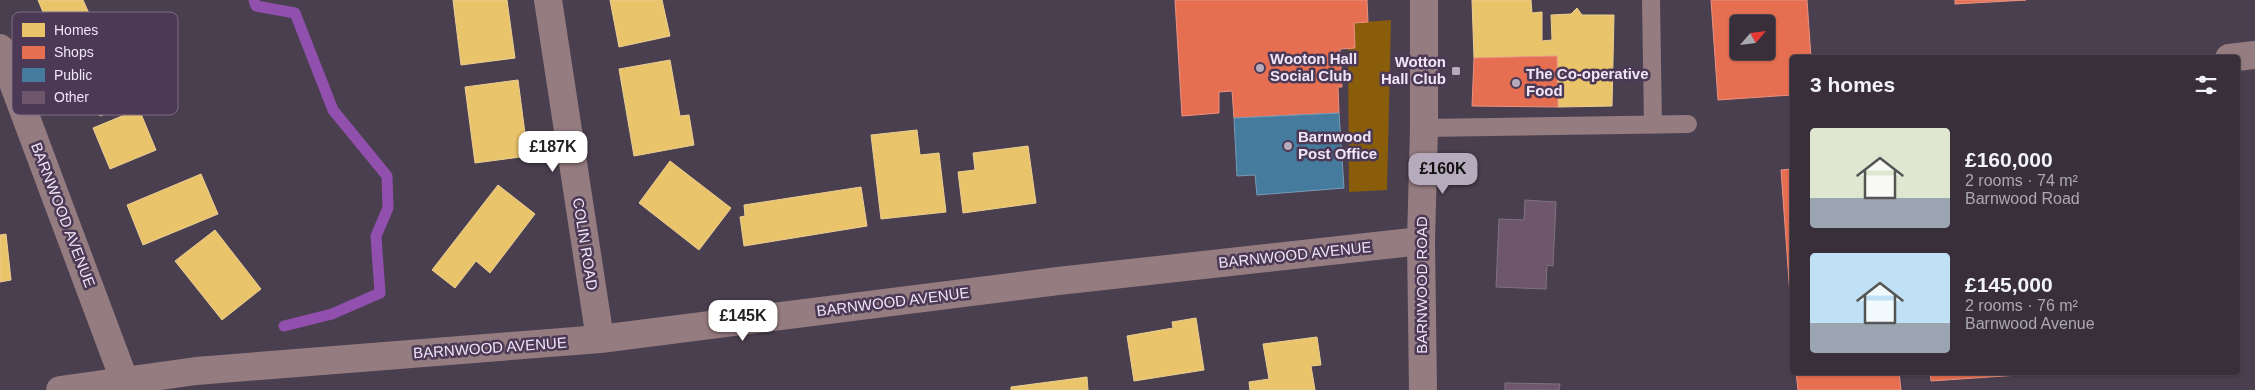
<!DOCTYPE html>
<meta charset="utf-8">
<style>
body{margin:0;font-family:Helvetica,sans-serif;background:#433b46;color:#f1f3f6;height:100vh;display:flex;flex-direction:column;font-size:19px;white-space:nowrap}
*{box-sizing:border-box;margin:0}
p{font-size:16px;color:#aba9af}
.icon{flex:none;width:28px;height:28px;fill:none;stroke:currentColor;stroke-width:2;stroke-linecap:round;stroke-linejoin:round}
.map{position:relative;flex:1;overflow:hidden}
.drawer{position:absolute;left:1790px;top:55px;width:450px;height:320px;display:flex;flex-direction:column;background:#382f3b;border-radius:5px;box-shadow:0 1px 4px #0004,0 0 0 1px #524a55}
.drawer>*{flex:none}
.needle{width:32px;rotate:62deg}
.tools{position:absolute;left:1730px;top:15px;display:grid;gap:10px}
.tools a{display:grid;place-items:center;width:45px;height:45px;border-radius:5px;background:#382f3b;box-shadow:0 1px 4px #0004,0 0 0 1px #524a55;font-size:25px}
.price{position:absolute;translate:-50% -42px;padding:0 11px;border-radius:10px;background:#fff;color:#222;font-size:16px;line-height:32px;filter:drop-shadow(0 1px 2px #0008)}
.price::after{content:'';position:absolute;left:50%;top:30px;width:15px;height:11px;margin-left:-8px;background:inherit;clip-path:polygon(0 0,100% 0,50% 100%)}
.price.active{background:#b6abbc;color:#111}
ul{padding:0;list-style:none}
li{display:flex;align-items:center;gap:15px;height:125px;padding:0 20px}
li span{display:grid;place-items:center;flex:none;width:140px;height:100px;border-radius:5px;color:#555}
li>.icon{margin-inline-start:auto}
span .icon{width:60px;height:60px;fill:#fffc;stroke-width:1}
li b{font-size:21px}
h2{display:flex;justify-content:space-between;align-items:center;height:60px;padding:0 20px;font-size:21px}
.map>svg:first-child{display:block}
.green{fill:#8a5d0b}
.homes{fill:#e9c46a;stroke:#ebce94}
.shops{fill:#e76f51;stroke:#ea9282;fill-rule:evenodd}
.public{fill:#457b9d;stroke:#789bb8}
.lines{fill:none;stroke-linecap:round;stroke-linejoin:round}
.stream{stroke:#914fae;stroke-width:11}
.building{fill:#6e566d;stroke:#7f747f}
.service{stroke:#957c80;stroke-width:18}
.minor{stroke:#957c80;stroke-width:28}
.tertiary{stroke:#957c80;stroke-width:28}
.poi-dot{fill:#b6abbc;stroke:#4c3955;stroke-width:2}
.labels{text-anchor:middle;stroke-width:5;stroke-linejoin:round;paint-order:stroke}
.poi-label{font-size:15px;font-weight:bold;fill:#f0e5f6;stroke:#4c3955;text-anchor:start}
.street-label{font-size:15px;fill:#f0e5f6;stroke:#4c3955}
.key{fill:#4c3955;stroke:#7d6d85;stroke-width:1}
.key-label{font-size:14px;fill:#f0e5f6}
</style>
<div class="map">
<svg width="2255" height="390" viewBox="0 0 2255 390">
<rect width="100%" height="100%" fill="#4a3f4f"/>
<path class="green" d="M1391 20 1387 190 1349 192 1348 49 1355 48 1354 23Z"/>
<path class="homes" d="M38 0H83L96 29 57 46Z
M453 0H507L515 58 461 65Z
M610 0H662L670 36 619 47Z
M1472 0H1531L1532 13 1542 12V41L1552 40 1551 15 1571 14 1577 8 1582 15H1614L1612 106 1558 107 1557 56 1474 58Z
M111 39 127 78 133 75 142 99 100 116 74 54Z
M670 60 680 116 689 115 694 145 634 156 619 69Z
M518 80 528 156 475 163 465 87Z
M139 109 156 150 110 169 93 128Z
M917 130 920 155 939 153 946 212 881 219 871 135Z
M1028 146 1036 203 963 213 958 172 975 170 973 153Z
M670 161 731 208 699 250 639 203Z
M201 174 218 214 143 245 127 205Z
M498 185 535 214 490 273 476 261 455 288 432 270Z
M861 187 867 226 744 246 740 217 745 216 744 205Z
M215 230 261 289 222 320 175 261Z
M6 234 11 280 0 282V235Z
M1196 318 1204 370 1134 381 1127 336 1173 328 1172 322Z
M1317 337 1321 365 1311 366 1315 390H1250L1249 382 1269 379 1263 344Z
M1087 377 1088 390H1011V387Z"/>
<path class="shops" d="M1175 0H1367L1368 22 1354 23 1355 48 1340 49 1342 87H1338L1339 113 1234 118 1232 91 1219 92V113L1182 116Z
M1711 0H1807L1811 58H1792V95L1718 100ZM1739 24H1766V51H1739Z
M1955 0H2026L1955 4Z
M1557 56 1558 107 1472 106 1474 58Z
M1792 169V323L1781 170Z
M1796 372H1899L1901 390H1798Z
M1930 372H2019V375L1931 381Z"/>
<path class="public" d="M1339 113 1344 188 1257 195 1255 175 1237 176 1234 118Z"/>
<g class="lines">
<path class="stream" d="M254 0 256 6 295 13 333 110 387 176 388 208 376 236 380 293 332 314 284 326"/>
</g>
<path class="building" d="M1525 200 1556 202 1553 266 1547 265 1546 289 1496 287 1499 219 1524 220Z
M1505 383 1560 384 1559 390H1505Z"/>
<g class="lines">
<path class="service" d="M1651 0 1653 125
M1424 128 1688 124"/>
<path class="minor" d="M548 0 600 339
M0 48 125 382
M2229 58 2255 55
M60 390 196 371 600 339 1058 281 1421 241"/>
<path class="tertiary" d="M1423 390 1421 241 1424 128V0"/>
</g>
<g class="poi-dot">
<circle cx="1260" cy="68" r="5"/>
<rect x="1451" y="66" width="10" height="10" rx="2.5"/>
<circle cx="1516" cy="83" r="5"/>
<circle cx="1288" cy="146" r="5"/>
</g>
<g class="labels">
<g class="poi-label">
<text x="1270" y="64">Wooton Hall<tspan x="1270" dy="17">Social Club</tspan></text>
<text x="1446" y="67" text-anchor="end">Wotton<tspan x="1446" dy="17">Hall Club</tspan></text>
<text x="1526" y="79">The Co-operative<tspan x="1526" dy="17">Food</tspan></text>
<text x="1298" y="142">Barnwood<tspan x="1298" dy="17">Post Office</tspan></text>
</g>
<g class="street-label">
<text transform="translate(63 215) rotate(69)" y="5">BARNWOOD AVENUE</text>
<text transform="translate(585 244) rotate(81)" y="5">COLIN ROAD</text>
<text transform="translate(1295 255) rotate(-6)" y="5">BARNWOOD AVENUE</text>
<text transform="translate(1422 285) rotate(-90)" y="5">BARNWOOD ROAD</text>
<text transform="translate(893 302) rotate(-7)" y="5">BARNWOOD AVENUE</text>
<text transform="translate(490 348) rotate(-4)" y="5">BARNWOOD AVENUE</text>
</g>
</g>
<rect x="12" y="12" width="166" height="103" rx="8" class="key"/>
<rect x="22" y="23" width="23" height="14" fill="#e9c46a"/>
<rect x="22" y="46" width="23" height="13" fill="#e76f51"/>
<rect x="22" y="68" width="23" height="14" fill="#457b9d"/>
<rect x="22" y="91" width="23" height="13" fill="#6e566d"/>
<g class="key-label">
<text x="54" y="35">Homes</text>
<text x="54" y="57">Shops</text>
<text x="54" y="80">Public</text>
<text x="54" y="102">Other</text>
</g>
</svg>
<div class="tools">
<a><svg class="needle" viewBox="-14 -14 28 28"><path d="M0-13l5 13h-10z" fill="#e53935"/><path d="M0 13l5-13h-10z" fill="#aba9af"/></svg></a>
</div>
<b class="price" style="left:553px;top:173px">£187K</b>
<b class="price active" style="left:1443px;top:195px">£160K</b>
<b class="price" style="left:743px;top:342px">£145K</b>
<section class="drawer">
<h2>3 homes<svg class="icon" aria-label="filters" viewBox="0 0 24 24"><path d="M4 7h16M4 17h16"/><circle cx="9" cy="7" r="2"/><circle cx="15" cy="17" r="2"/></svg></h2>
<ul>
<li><span style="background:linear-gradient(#dfe7d0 70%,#9aa5b1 0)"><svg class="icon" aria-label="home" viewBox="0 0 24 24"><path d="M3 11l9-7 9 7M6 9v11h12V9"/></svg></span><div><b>£160,000</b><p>2 rooms · 74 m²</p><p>Barnwood Road</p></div></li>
<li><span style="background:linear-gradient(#bfe0f5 70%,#9aa5b1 0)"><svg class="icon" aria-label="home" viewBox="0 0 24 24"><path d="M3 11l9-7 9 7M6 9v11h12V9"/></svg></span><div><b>£145,000</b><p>2 rooms · 76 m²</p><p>Barnwood Avenue</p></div></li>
</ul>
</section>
</div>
